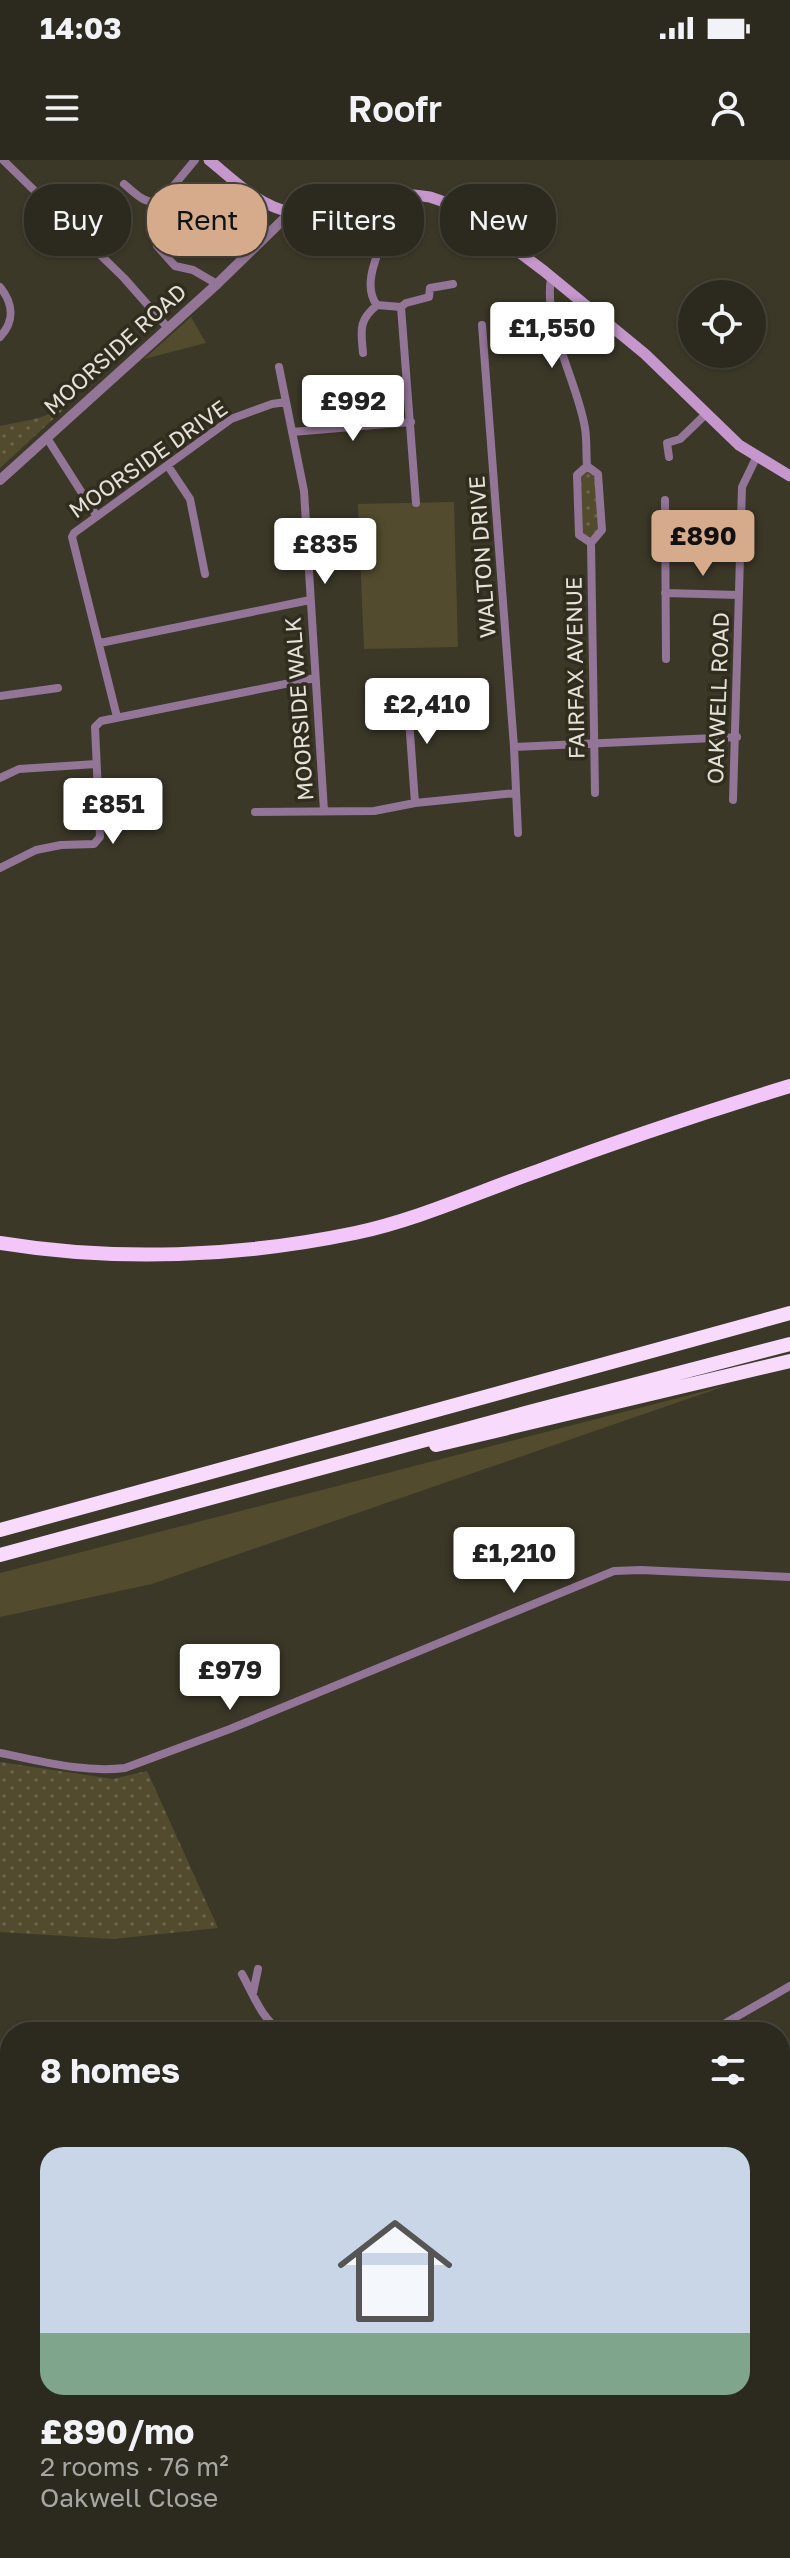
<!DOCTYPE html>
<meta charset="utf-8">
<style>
body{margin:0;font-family:"Golos Text",sans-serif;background:#38362b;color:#f1f3f6;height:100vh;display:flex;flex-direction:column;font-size:30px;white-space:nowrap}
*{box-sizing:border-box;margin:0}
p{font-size:26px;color:#a6a7a4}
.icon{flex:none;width:44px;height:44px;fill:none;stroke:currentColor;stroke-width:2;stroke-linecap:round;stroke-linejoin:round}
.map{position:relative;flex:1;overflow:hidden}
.side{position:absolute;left:0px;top:1862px;width:790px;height:536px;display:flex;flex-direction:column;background:#2c2a1e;border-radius:32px 32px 0 0;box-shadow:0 2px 6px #0004,0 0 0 2px #48463c}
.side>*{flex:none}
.banner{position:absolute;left:24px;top:24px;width:742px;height:72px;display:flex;gap:16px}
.controls{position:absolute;left:678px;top:120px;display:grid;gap:16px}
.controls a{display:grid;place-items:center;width:88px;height:88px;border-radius:50%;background:#2c2a1e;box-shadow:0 2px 6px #0004,0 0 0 2px #48463c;font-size:40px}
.price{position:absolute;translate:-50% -68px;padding:0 18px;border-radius:8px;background:#fff;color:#222;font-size:26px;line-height:52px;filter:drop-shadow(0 2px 4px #0008)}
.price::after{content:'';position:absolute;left:50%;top:48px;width:24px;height:18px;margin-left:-12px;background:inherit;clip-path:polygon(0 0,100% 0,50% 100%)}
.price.current{background:#d6ab8b;color:#111}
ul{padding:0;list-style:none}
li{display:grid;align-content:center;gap:16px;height:424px;padding:0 40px}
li+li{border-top:2px solid #48463c}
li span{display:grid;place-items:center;height:248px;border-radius:24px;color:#555}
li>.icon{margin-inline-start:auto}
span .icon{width:144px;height:144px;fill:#fffc;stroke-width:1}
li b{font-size:34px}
h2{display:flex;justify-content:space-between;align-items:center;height:96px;padding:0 40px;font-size:34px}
.tag{padding:0 28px;border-radius:32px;background:#2c2a1e;box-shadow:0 2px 6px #0004,0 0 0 2px #48463c;font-size:28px;line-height:72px}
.tag.current{background:#d6ab8b;color:#111}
.status{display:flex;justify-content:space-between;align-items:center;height:56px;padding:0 40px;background:#2c2a1e;direction:ltr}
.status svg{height:22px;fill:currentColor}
header{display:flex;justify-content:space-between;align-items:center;height:104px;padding:0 40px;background:#2c2a1e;font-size:36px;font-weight:600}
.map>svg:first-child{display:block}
.grass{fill:#524b2d}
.park{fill:url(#park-dots)}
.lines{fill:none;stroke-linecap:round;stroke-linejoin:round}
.minor{stroke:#927597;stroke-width:8}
.tertiary{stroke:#927597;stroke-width:10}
.secondary{stroke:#c597cd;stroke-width:11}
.primary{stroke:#ecb1f6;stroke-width:12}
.trunk{stroke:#f2c6f9;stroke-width:14}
.motorway{stroke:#f8dbfc;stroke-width:14}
.labels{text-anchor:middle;stroke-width:7;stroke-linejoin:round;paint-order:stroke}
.street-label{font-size:22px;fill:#e4e2d9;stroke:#312d1e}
</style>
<div class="status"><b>14:03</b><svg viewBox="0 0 49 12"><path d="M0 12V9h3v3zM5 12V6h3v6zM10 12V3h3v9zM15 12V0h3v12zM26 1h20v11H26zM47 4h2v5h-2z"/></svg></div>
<header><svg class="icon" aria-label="menu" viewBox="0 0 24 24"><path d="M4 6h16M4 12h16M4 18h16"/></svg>Roofr<svg class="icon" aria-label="person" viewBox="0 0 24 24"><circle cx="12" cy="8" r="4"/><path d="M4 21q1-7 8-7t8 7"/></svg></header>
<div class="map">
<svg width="790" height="2398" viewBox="0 0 790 2398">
<defs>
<pattern id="park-dots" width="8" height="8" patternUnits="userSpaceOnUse" patternTransform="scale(2)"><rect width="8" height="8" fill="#524b2d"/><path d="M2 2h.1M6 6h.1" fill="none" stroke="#6b654b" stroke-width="1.8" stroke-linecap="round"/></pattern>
</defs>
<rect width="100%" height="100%" fill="#3b3828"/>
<path class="grass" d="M191 157 206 183 144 199Z
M454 342 458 487 364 489 358 344Z
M728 1225 152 1424 0 1457V1413Z"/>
<path class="park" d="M65 248 0 308V266L39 258Z
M587 306 598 314 602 370 591 383 579 375 577 315Z
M0 1602 113 1619 147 1611 218 1768 113 1779 0 1772Z"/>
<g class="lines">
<path class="minor" d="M3 0 124 118 168 168
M124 24C135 33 146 46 161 41L195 0
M176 24 200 45V54L191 64
M386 71C379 92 361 125 377 145L401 147 416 343
M157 86 175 106 193 110 217 124
M551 118C543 166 577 220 585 268 587 280 586 293 587 306L577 315 579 375 591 383
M0 127C13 143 15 161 0 177
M401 147 406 143 429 137 430 128 453 124
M482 165 514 587 518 673
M363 193C361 170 358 161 377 145
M279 207 304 331 324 651
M292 272 411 262
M47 278 96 355
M669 297 667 283 680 279 706 254
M168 306 190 339 205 414
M587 306 598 314 602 370 591 383 595 633
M665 340 666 499
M665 433 739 435
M100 483 310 440
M407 531 415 643
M0 536 58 528
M117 557 72 377 74 373 231 259 272 244 286 242
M514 587 737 577
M0 618 19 609 96 604
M733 640 742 327 757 296
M255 652 374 651 415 643 515 633
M0 708 36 690 61 685 94 684 100 677 95 567 101 561 315 518
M0 1593C41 1601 83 1613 125 1608L230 1569 614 1411 641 1410 790 1417
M242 1814C254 1836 261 1858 282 1872
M253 1833 258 1809
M710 1872 790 1826
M0 1942 10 1949
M0 2090 10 2091
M790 2124C778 2136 783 2148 790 2161
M0 2179H10
M0 2222H10
M780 2312 790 2311
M0 2356 10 2355
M558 2388 560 2398
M637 2388 638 2398
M359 2398 374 2388"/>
<path class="tertiary" d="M0 320 217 124 291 52"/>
<path class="secondary" d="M209 0C234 20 258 46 291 52L398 33 430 37 459 47 544 111 645 194 739 285 790 316"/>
<path class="primary" d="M780 1989 790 1983
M465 2398 470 2388"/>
<path class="trunk" d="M0 1083C116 1102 240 1097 355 1073 417 1060 478 1032 538 1011 621 980 705 952 790 926"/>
<path class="motorway" d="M436 1285 790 1201
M0 1370 790 1153
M0 1395 529 1252 790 1184"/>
</g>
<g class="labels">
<g class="street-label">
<text transform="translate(115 189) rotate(-42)" y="8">MOORSIDE ROAD</text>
<text transform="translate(148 299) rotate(-35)" y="8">MOORSIDE DRIVE</text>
<text transform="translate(482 397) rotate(-94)" y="8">WALTON DRIVE</text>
<text transform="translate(575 508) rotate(-91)" y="8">FAIRFAX AVENUE</text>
<text transform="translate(718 538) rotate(-88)" y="8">OAKWELL ROAD</text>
<text transform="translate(299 549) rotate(-94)" y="8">MOORSIDE WALK</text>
</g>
</g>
</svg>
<div class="controls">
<a><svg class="icon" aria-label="locate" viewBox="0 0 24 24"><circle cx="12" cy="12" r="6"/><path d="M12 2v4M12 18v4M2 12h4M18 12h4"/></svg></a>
</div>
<b class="price" style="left:552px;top:210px">£1,550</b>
<b class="price" style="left:353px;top:283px">£992</b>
<b class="price current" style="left:703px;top:418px">£890</b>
<b class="price" style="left:325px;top:426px">£835</b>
<b class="price" style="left:427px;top:586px">£2,410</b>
<b class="price" style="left:113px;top:686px">£851</b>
<b class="price" style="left:514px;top:1435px">£1,210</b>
<b class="price" style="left:230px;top:1552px">£979</b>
<div class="banner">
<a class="tag">Buy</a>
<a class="tag current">Rent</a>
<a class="tag">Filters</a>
<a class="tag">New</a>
</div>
<section class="side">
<h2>8 homes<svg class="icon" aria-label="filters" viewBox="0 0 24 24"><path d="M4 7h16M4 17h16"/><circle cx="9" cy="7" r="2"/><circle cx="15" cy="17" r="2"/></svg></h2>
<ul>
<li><span style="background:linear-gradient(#c9d6e8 75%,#7fa58c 0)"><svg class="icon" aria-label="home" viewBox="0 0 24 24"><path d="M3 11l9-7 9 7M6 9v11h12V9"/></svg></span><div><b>£890/mo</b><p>2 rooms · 76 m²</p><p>Oakwell Close</p></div></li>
</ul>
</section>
</div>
